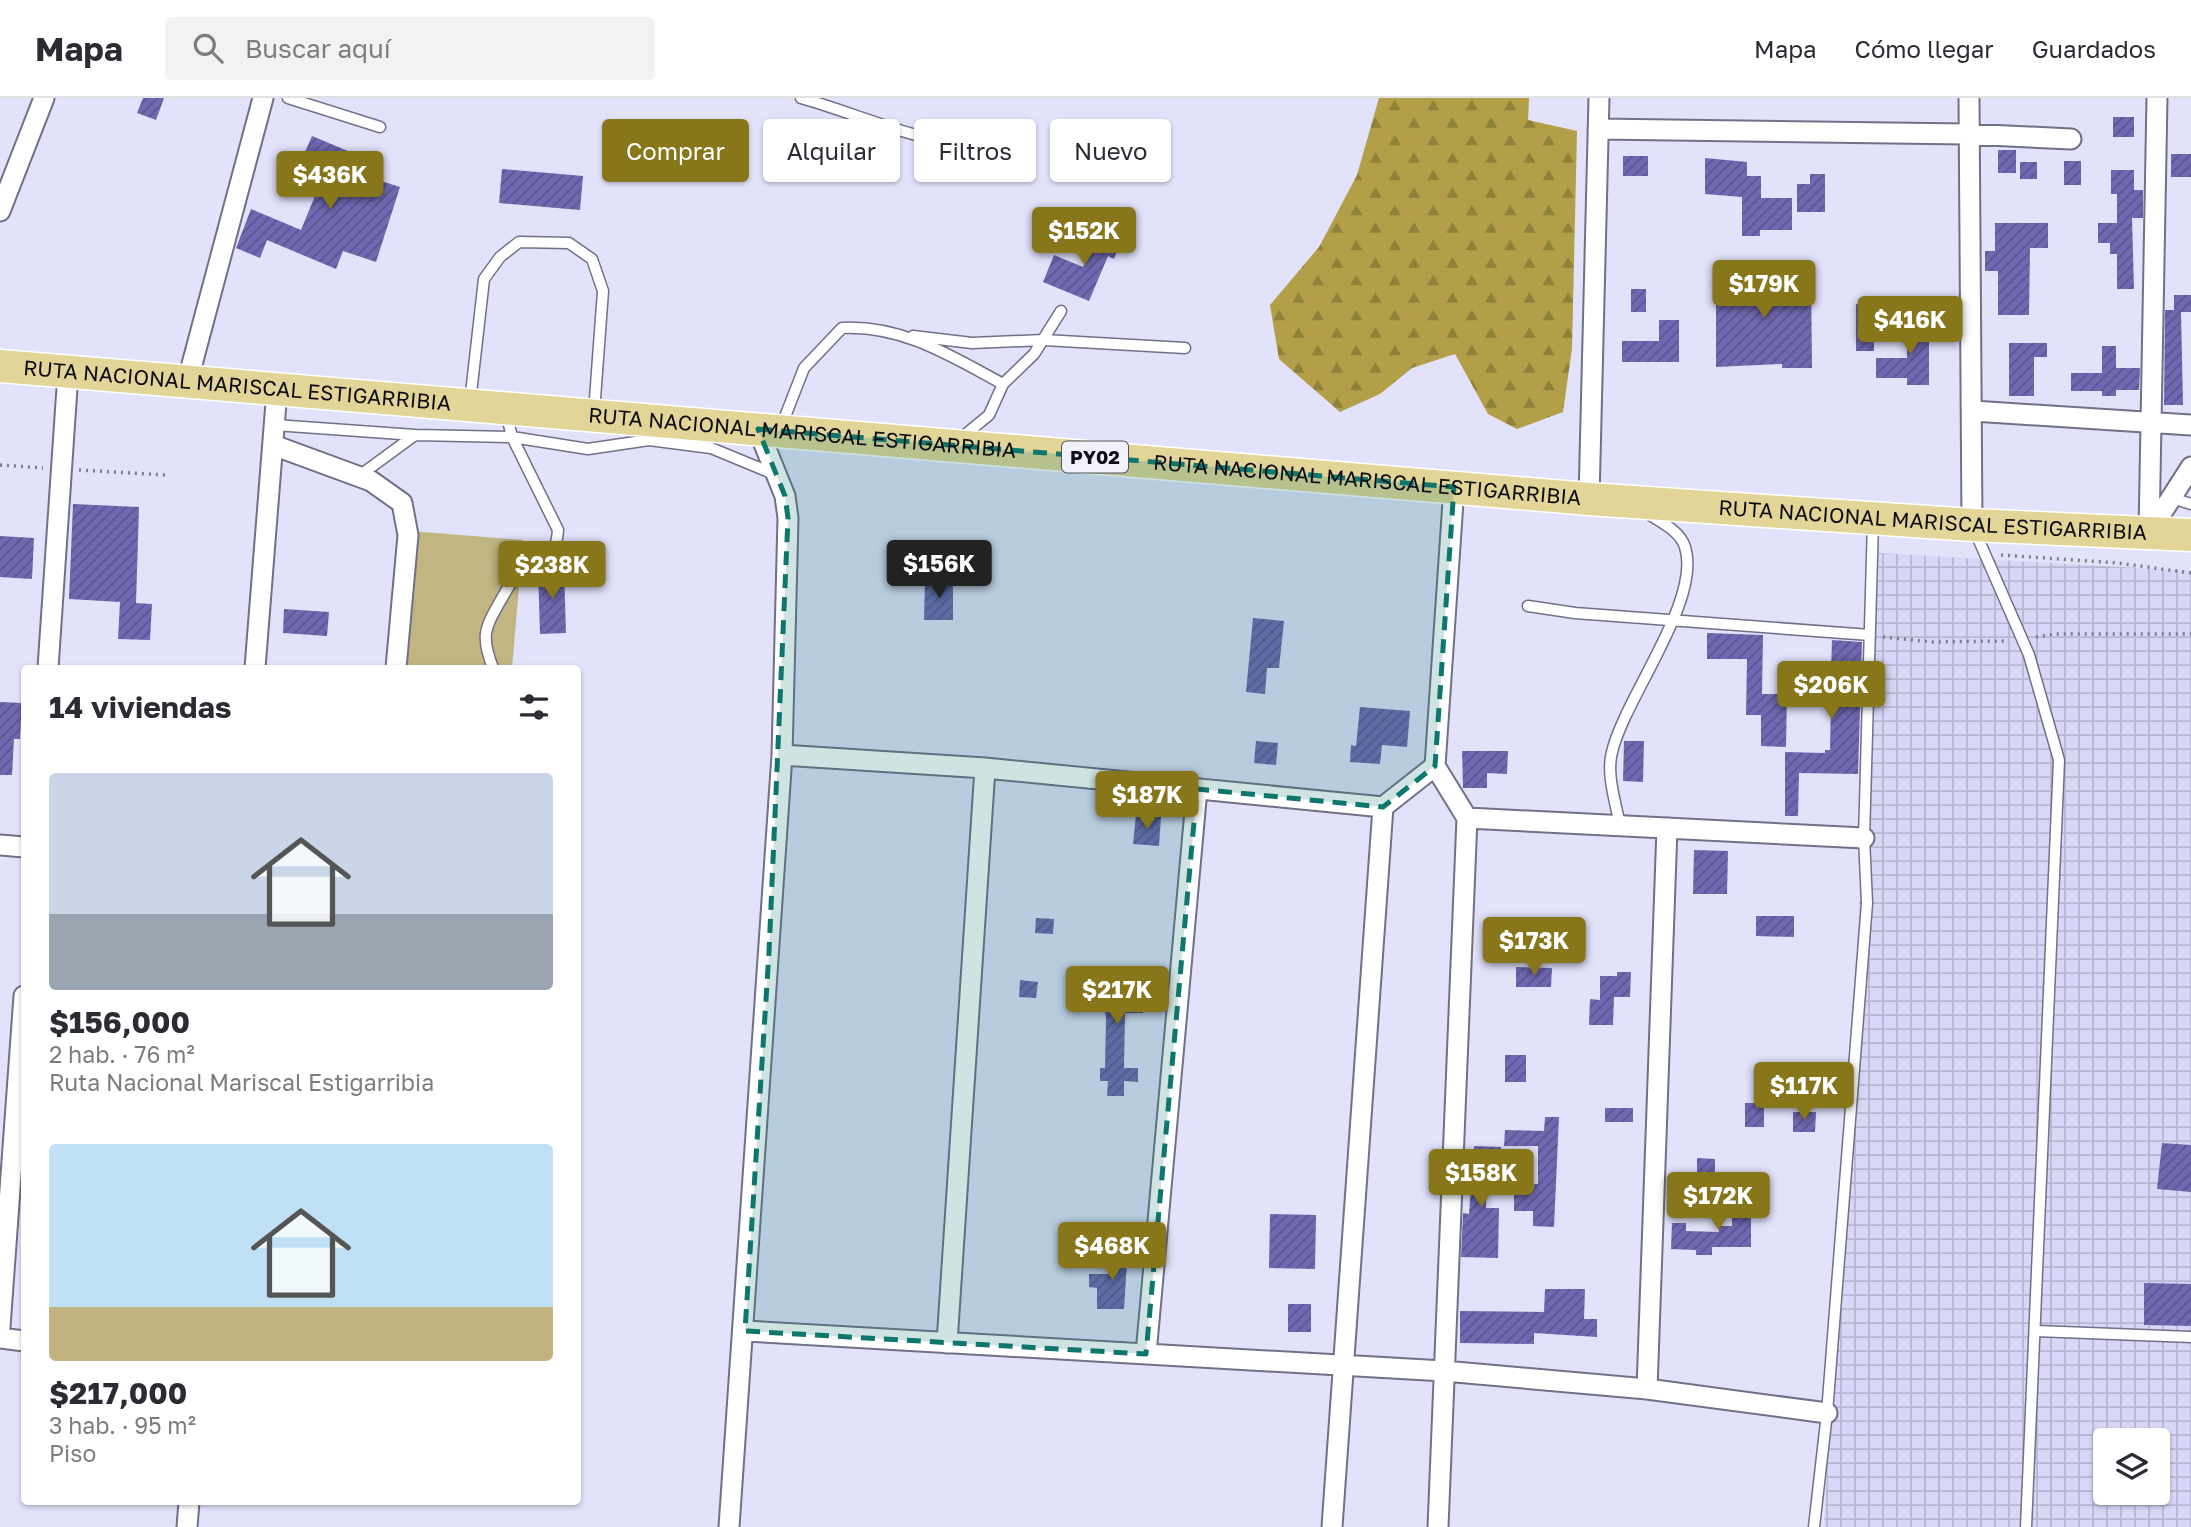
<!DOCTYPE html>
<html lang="es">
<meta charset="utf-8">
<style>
body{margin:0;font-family:"Golos Text",sans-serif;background:#f2f2f3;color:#2b2b33;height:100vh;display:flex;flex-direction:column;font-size:26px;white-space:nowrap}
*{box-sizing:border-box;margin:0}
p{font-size:23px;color:#7c7c81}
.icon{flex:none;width:38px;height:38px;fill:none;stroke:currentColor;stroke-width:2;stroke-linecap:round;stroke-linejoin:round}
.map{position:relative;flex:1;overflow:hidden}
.details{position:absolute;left:21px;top:567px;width:560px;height:840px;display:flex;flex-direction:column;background:#fff;border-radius:7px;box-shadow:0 2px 5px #0004}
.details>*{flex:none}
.top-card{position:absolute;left:602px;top:21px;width:665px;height:63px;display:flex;gap:14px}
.buttons{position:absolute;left:2093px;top:1330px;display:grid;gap:14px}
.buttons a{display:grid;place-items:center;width:77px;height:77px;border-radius:7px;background:#fff;box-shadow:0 2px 5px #0004;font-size:35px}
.price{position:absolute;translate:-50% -60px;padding:0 16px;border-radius:7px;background:#88761a;color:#fff;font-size:23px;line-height:46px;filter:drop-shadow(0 2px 4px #0008)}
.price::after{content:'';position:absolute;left:50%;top:42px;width:21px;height:16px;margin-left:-10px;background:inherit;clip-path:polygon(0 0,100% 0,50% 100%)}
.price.current{background:#222;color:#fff}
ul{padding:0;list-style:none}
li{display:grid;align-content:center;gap:14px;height:371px;padding:0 28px}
li span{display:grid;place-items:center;height:217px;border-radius:7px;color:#555}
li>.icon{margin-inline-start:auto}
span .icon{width:126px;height:126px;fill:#fffc;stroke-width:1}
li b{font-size:30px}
h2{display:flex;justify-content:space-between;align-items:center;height:84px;padding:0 28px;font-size:30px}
.tag{padding:0 24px;border-radius:7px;background:#fff;box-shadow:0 2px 5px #0004;font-size:24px;line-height:63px}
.tag.current{background:#88761a;color:#fff}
header{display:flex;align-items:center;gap:42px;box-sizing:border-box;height:98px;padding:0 35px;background:#fff;border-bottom:2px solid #e1e1e2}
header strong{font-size:33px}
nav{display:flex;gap:38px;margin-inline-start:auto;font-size:24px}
.search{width:490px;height:63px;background:#f2f2f3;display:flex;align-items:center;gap:18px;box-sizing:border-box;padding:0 24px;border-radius:7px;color:#7c7c81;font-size:26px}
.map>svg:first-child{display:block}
.industrial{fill:url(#industrial-grid);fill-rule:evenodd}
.forest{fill:url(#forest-firs)}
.garden{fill:#c1b682}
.building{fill:url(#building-hatch)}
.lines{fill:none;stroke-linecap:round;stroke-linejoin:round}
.lane-casing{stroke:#717086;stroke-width:13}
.street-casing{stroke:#717086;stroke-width:23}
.primary-casing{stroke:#fff;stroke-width:35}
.path{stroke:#7b7b8c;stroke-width:3.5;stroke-dasharray:2 5;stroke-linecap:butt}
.lane{stroke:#fff;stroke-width:10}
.street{stroke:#fff;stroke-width:19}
.primary{stroke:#e2d597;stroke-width:32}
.marked{fill:#0f766e;fill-opacity:0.2;stroke:#0f766e;stroke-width:5;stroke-dasharray:14 9;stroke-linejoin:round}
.labels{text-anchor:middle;stroke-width:5;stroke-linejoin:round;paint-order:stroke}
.shield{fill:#f1f1fb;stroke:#53525b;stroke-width:2}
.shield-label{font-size:19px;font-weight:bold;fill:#0f0e17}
.street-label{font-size:21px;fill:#0f0e17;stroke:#f1f1fb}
</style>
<header>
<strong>Mapa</strong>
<div class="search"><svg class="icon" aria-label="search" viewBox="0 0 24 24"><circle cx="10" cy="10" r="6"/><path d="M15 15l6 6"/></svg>Buscar aquí</div>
<nav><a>Mapa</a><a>Cómo llegar</a><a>Guardados</a></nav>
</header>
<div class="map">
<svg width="2191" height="1429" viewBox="0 0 2191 1429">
<defs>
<pattern id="industrial-grid" width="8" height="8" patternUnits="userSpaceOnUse" patternTransform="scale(1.75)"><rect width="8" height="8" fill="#d8d7f7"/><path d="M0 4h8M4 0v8" fill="none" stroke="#b8b7d3"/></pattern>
<pattern id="forest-firs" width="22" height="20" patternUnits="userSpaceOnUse" patternTransform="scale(1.75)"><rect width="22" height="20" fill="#b29f47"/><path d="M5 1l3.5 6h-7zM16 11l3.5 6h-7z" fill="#8f803a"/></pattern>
<pattern id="building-hatch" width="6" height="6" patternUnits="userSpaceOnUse" patternTransform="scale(1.75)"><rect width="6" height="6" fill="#7069b2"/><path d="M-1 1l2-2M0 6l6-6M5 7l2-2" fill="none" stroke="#5a5590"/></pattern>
</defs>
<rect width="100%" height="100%" fill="#e2e2fb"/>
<path class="industrial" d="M1879 455 2191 473V1429H1824ZM2105 1342H2158V1395H2105Z"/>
<path class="forest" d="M1379 0H1529L1528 22 1577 33 1572 250 1563 314 1517 331 1488 316 1455 256 1412 270 1380 296 1340 314 1279 261 1270 207 1319 149 1357 77Z"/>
<path class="garden" d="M411 433 523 442 512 570 399 567Z"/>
<path class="building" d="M143 0H164L156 22 137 15Z
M2113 19H2134V39H2113Z
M312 38 360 58 353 74 400 89 376 164 343 153 336 171 267 142 260 160 236 150 251 111 301 132 319 88 295 77Z
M1998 52H2016V75H1998Z
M2171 56H2191V79H2171Z
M1623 58H1648V78H1623Z
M1705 60 1747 64V78H1761V100H1792V132H1760V138H1742V99L1705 96Z
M2064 63H2081V87H2064Z
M2020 64H2037V81H2020Z
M502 71 583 78 580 112 499 105Z
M2111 72H2134V92H2143V120H2132L2134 191H2117V156H2110V145H2098V125H2117V96H2111Z
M1810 76H1825V114H1797V86H1810Z
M1995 125H2048V150H2030L2029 217H1998V173H1985V153H1995Z
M1099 130 1122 139 1114 161 1108 158 1089 203 1043 184 1054 157 1083 169Z
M1716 173 1811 177 1812 270H1782V266L1716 269Z
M1631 191H1646V214H1631Z
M2174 197H2191V214H2181L2183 307H2164L2165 212H2174Z
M1856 206H1874V253H1856Z
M1907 220H1929V287H1907V280H1876V260H1907Z
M1659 222H1679V264H1622V243H1659Z
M2009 245H2047V259H2034V298H2009Z
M2102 248H2116V270H2140L2139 292H2116V298H2102V293H2071V275H2102Z
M73 406 139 409 136 505 152 506 150 542 118 541 120 504 69 501Z
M0 438 34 440 32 481 0 479Z
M564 470 566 535 540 536 538 472Z
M925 481H953V522H924Z
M284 511 329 514 327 538 283 535Z
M1253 520 1284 523 1279 570H1267L1265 596 1246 594Z
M1707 535 1763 537 1762 596H1787L1786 649 1761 648V617H1746L1747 561H1707Z
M1832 542 1862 544 1858 676 1799 675 1798 718H1785V654L1825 655V652H1830L1831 599H1802V574H1831Z
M0 604 22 605 20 641H14L12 677H0Z
M1360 609 1410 613 1407 649 1382 647 1380 666 1350 664 1351 647 1356 648Z
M1256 643 1278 645 1276 667 1254 665Z
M1624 643H1644L1643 684 1623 683Z
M1462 653H1508L1507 676 1487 675V690H1463Z
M1136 717 1161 719 1159 748 1133 746Z
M1694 752 1728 753 1727 796H1693Z
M1756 818H1794V839L1756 838Z
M1036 820 1054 821 1053 836 1035 835Z
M1103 869 1130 871 1128 895H1144L1143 915H1125L1124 970H1138V984L1124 983V998H1107L1108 983H1100V970H1105L1106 920 1104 904H1091V890H1101Z
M1516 869 1552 870 1551 889H1516Z
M1617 874H1631L1630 899H1614L1613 927H1589L1590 901 1600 902V878H1617Z
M1020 882 1038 884 1036 900 1019 899Z
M1505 957H1526V984H1505Z
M1745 1005H1764V1029H1745Z
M1605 1010H1633V1024H1605Z
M1793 1014H1816L1815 1034H1793Z
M1545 1019H1559L1554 1129 1533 1128V1113H1514V1090L1534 1091V1086H1538V1048H1504L1505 1032 1544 1033Z
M2162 1045 2191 1047V1094L2157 1091Z
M1474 1048 1501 1049V1067L1487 1066 1486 1110H1499L1498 1160 1461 1159 1463 1115 1469 1116Z
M1697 1060 1715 1061V1082L1697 1081Z
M1756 1103 1757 1119H1751V1149H1712V1157H1696V1152L1671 1151 1672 1125H1686V1133L1719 1134V1128H1732V1104Z
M1270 1116 1316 1117 1315 1171 1269 1170Z
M1111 1150H1128L1124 1211H1097V1190L1089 1189V1176H1110Z
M2144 1185 2191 1186V1228L2144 1227Z
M1545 1191H1585L1584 1221H1597V1239L1534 1235V1246L1460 1245V1213L1544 1214Z
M1288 1206H1311V1234H1288Z"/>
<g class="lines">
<defs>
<path id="lane" d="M288 0 380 29
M801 0C862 17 924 48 989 48
M913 238 972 245 1044 242 1185 250
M470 304 484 181 500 159 519 144 569 145 592 161 603 193 594 314
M275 327 415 337 512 339 588 351 649 342 711 350 774 376
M781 329 804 270 842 230C903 227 951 258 1003 286
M961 340 989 317 1003 286 1034 256 1061 213
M359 378 415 337
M2172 400 2191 406
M1974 431 2029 557 2059 662 2026 1429
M1528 508 1575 515 1870 537
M493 570C480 537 485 530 502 500 507 492 511 483 517 477 539 459 556 465 558 432L512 339 506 314
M1620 728C1616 705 1606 677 1612 654 1625 599 1702 502 1685 449 1680 432 1659 424 1646 414
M2036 1233 2191 1239
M1814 1429 1827 1315 1867 805 1864 740 1873 424"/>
<path id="street" d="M1969 0 1972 427
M1598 31 1967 36 2071 41
M0 113 44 0
M187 285 263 0
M1973 313 2191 327
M273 347 371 383 402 405 408 437 396 570
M1454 389 1435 668 1467 720 1864 740
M1589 401 1599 0
M2150 433 2191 369
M2149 434 2157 0
M48 570 68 275
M255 570 277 292
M782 657 985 670 1383 709 1435 668
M0 747 24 749
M0 1229 24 898
M745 1233 1444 1273 1647 1291 1827 1315
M0 1240 24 1243
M947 1245 985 670
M1146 1256 1197 691
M1647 1291 1667 730
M187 1429 189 1404
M729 1429 782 657 788 420 785 398 758 331
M1332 1429 1383 709
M1438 1429 1467 720"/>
<g id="primary">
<path id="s1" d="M0 268 1589 401 1972 427 2191 437"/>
</g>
</defs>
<use href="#lane" class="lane-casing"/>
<use href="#street" class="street-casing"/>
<use href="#primary" class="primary-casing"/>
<path class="path" d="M0 367 43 370
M79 372 165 377
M2001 457 2118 465 2191 475
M1883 539 1933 544 2008 543
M2036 539 2054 536H2191"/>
<use href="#lane" class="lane"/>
<use href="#street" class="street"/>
<use href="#primary" class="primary"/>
</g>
<path class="marked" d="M758 331 1454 389 1435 668 1383 709 1197 691 1146 1256 745 1233 769 854 788 420 785 398Z"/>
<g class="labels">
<rect class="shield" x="1062" y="343.5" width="66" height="31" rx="5"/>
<g class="shield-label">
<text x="1095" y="366">PY02</text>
</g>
<g class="street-label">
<text dy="7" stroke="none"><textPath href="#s1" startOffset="238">RUTA NACIONAL MARISCAL ESTIGARRIBIA</textPath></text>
<text dy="7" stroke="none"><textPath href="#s1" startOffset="805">RUTA NACIONAL MARISCAL ESTIGARRIBIA</textPath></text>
<text dy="7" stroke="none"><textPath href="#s1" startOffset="1372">RUTA NACIONAL MARISCAL ESTIGARRIBIA</textPath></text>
<text dy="7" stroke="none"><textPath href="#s1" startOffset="1939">RUTA NACIONAL MARISCAL ESTIGARRIBIA</textPath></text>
</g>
</g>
</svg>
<div class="buttons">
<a><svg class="icon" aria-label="layers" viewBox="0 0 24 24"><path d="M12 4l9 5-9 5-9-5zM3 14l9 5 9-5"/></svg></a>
</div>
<b class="price" style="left:330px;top:113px">$436K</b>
<b class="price" style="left:1084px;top:169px">$152K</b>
<b class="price" style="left:1764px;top:222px">$179K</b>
<b class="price" style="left:1910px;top:258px">$416K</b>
<b class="price current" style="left:939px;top:502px">$156K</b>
<b class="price" style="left:552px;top:503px">$238K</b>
<b class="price" style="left:1831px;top:623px">$206K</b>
<b class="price" style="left:1147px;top:733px">$187K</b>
<b class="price" style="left:1534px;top:879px">$173K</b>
<b class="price" style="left:1117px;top:928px">$217K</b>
<b class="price" style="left:1804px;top:1024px">$117K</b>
<b class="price" style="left:1481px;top:1111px">$158K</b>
<b class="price" style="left:1718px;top:1134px">$172K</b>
<b class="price" style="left:1112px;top:1184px">$468K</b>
<div class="top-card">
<a class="tag current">Comprar</a>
<a class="tag">Alquilar</a>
<a class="tag">Filtros</a>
<a class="tag">Nuevo</a>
</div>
<section class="details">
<h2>14 viviendas<svg class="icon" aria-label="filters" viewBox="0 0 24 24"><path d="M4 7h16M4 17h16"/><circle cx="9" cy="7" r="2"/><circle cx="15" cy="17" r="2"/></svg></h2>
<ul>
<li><span style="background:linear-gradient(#c9d6e8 65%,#9aa5b1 0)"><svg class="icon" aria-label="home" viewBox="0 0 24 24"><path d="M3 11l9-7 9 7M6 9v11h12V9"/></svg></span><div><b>$156,000</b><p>2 hab. · 76 m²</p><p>Ruta Nacional Mariscal Estigarribia</p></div></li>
<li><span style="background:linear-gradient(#bfe0f5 75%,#c2b280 0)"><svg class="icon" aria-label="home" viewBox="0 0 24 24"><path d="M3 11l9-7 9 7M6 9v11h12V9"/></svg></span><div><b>$217,000</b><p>3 hab. · 95 m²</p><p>Piso</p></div></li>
</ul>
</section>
</div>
